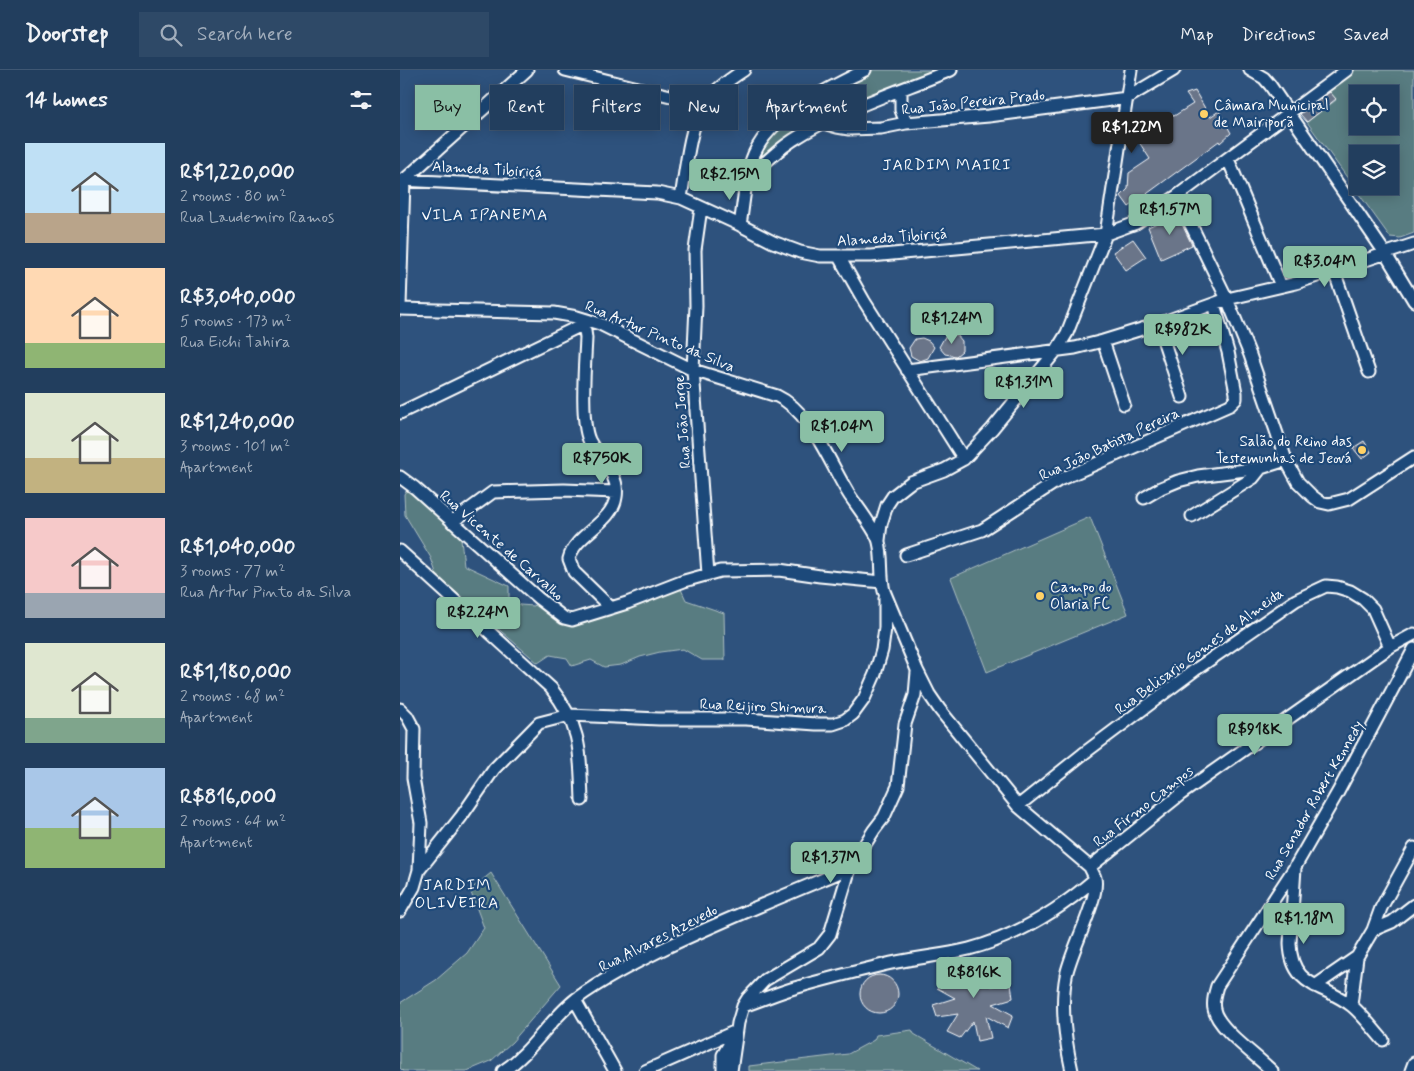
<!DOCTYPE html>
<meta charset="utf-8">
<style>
body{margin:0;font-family:Mynerve,sans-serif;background:#2e4967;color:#f1f3f6;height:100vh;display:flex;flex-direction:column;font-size:19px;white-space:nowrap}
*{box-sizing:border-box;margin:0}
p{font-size:16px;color:#a2aebc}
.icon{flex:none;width:28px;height:28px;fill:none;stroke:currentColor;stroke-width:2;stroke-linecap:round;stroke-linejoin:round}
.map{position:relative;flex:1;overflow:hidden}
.panel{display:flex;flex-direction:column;background:#223e5e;width:400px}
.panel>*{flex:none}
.top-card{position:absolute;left:15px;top:15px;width:475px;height:45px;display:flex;gap:10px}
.buttons{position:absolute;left:949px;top:15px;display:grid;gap:10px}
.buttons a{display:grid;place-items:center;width:50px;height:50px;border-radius:0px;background:#223e5e;box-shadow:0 2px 12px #0003,0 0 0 1px #3f5773;font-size:25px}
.price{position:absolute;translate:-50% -42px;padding:0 11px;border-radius:5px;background:#8abfa5;color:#111;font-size:16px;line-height:32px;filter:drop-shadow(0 1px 2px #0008)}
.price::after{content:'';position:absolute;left:50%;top:30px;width:15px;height:11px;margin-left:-8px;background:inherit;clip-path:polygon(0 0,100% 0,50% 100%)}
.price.on{background:#222;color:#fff}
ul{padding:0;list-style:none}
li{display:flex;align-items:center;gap:15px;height:125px;padding:0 25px}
li span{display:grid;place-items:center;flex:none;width:140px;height:100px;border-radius:0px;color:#555}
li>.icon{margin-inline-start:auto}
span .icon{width:60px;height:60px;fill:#fffc;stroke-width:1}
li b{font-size:21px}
h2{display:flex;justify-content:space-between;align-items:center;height:60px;padding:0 25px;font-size:21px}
.chip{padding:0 18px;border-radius:0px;background:#223e5e;box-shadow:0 2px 12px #0003,0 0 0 1px #3f5773;font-size:18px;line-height:45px}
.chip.on{background:#8abfa5;color:#111}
header{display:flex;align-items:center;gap:30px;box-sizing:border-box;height:70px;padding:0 25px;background:#223e5e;border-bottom:1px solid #3f5773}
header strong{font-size:24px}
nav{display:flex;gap:28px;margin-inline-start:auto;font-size:18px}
.search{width:350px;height:45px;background:#2e4967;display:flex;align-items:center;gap:12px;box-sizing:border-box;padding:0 18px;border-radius:0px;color:#a2aebc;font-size:19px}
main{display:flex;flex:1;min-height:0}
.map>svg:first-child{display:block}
.green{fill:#597c81;stroke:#acbec0;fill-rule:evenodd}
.building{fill:#6a7489;stroke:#fff}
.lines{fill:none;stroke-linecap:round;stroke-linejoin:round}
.street-casing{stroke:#fff;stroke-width:15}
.street{stroke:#1f4a7a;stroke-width:11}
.poi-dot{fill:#ffd166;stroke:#1f4a7a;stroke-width:2}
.labels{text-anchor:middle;stroke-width:4.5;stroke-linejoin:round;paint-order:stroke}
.street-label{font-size:15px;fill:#fff;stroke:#1f4a7a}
.poi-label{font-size:15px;fill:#fff;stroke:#1f4a7a;text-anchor:start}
.neighbourhood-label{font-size:16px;letter-spacing:1px;fill:#fff;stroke:#1f4a7a}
</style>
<header>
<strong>Doorstep</strong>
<div class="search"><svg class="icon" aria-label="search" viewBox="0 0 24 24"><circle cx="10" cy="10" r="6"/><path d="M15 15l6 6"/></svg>Search here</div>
<nav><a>Map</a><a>Directions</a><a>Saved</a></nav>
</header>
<main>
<section class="panel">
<h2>14 homes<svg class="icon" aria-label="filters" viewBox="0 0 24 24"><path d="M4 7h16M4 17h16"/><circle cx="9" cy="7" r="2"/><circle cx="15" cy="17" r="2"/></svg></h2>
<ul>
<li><span style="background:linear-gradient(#bfe0f5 70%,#b9a48a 0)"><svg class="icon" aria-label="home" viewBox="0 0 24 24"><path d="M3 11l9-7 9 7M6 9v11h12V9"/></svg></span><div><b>R$1,220,000</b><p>2 rooms · 80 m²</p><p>Rua Laudemiro Ramos</p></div></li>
<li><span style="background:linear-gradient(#ffd9b3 75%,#8fb573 0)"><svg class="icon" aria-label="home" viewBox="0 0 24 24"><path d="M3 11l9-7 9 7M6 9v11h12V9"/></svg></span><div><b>R$3,040,000</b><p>5 rooms · 173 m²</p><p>Rua Eichi Tahira</p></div></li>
<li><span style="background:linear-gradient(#dfe7d0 65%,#c2b280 0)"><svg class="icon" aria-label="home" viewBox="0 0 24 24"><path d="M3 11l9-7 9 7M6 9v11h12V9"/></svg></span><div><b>R$1,240,000</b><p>3 rooms · 101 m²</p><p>Apartment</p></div></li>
<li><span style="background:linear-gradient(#f6c9c9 75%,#9aa5b1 0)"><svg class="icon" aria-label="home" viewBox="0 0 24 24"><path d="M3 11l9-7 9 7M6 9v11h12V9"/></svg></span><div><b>R$1,040,000</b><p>3 rooms · 77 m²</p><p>Rua Artur Pinto da Silva</p></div></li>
<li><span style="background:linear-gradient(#dfe7d0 75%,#7fa58c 0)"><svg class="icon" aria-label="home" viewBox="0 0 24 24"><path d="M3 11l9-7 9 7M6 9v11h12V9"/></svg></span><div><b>R$1,180,000</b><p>2 rooms · 68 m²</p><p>Apartment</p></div></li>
<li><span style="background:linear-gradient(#a9c7e8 60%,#8fb573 0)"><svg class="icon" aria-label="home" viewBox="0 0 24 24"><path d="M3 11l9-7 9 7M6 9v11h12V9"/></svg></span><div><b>R$816,000</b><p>2 rooms · 64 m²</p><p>Apartment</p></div></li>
</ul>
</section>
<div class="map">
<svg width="1014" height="1001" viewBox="0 0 1014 1001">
<rect width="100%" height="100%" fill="#2e527d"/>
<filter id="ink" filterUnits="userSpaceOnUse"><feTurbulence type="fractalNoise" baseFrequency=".02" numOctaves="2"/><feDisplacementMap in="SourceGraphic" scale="10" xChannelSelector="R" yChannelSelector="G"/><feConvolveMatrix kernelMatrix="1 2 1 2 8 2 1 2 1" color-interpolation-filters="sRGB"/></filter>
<g filter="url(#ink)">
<path class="green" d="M472 0H538L407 56 373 78 367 84 363 85 360 83 362 75 394 44 444 14Z
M955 0H1014V163L1000 168 990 167 907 52 936 30 927 19ZM958 24H990V56H958ZM958 84H990V116H958Z
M8 418 60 461 64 495 109 516V528L120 535 134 536 139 531 164 549 280 517 286 530 324 543 325 590H302L283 579 260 582 240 587 221 595 204 597 191 590 172 596 167 588 150 585 138 593 37 506 31 488 5 445 4 424Z
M690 447 728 544 587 602 551 508Z
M91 803 161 915 112 972 91 991 67 1001H3L0 998V933L36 910 67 883 84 858 70 820Z
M512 960 514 964 577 1001H349V996L448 984 474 970 476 965Z"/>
<path class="building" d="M795 21 810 47 819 41 831 63 820 73 819 71 729 137 721 126 728 119 729 103 750 89 737 69 773 44 774 46 793 34 786 24Z
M930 22 936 29 907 52 900 44Z
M777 144 792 175 761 189 748 157Z
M733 169 746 187 726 200 713 182Z
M550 264 557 265 562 271V281L556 286 545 284 539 277 544 268Z
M522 268 529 271 534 277 528 288 520 291 511 286 509 278 515 269Z
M964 371 971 382 962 389 953 378Z
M576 889 598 900 590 916 611 914 613 928 593 934 613 945 608 958 586 946 591 968 577 971 573 951 560 968 547 962 558 944 537 947 533 935 555 928 537 918 544 905 562 914 557 891Z
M460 924a19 19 0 1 1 38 0a19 19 0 1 1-38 0Z"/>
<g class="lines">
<defs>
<path id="street" d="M165 0 303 34
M850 0 864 8 870 15 985 183 1014 231
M501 21V40L506 53
M423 53 437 57 449 59 481 58 506 53 589 46 727 28 774 0
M828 89 881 216
M0 110 257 123 281 128 340 155 373 172 400 182 420 186H471L706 164 736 153 777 126 947 0
M4 110 127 0
M347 111C361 96 376 81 393 70 439 40 500 21 551 0
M777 126 827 229 850 285 886 390 898 412 912 426 920 432 929 434 949 429 1014 387
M281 128C285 104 290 54 303 35 313 21 330 9 344 0
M301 138 295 180 296 236 293 300 308 504
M340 155C344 132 345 105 354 84 371 44 428 19 465 0
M439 187 464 231 564 389
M934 201 969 302
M0 236 4 110
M0 239 154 243 177 247 200 254 293 300 377 326C412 342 430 395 450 426 457 436 477 462 479 472 483 487 480 505 484 521L517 600 529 624 540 640 618 736 690 797C691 801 694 804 695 808 700 828 670 882 666 906 660 937 665 970 672 1001
M184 254 186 268C185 292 180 349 189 370 198 388 220 403 216 427 212 454 175 463 169 489L174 502 211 538
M758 254 782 327
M703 271 724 334
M507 300 675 278 703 271 758 254 827 229 896 213 1014 174
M0 343 190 251
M0 407 15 418 138 528 164 548 172 550 227 533 284 511 320 501 379 500 420 506 482 512
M744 428 761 418 778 411 798 406 861 398 886 390
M792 446 853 408 861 398
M52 452 93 422 164 420 216 422
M479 470 481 454 487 435 493 426 511 412 544 400 564 389 592 359 656 281 667 263 706 164 731 0
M0 481 151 618C182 657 180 683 182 730
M506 485 582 460 659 410 830 335 836 329V323L828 282 814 234
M0 639 7 646 14 659 13 708 21 753 19 800
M618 736 683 684 795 600 896 530 926 516 937 517 950 521 963 529 973 539 990 577
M690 797 781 724 990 577 1014 564
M895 798 890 873C891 919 925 914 952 936 963 945 973 959 983 970
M0 841 14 817 19 800 61 747 94 699 139 653 170 645 259 649H346L416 654H433L445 650 453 644 464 629 475 604 482 580 485 558V528
M973 860 992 852 1014 835
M915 916 957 887
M175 930 215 1001
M951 935 957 887 973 860 981 838 1014 778
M343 936C362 930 379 922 398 917 426 909 454 902 483 895 511 888 541 886 569 879 615 867 659 840 695 809
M103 1001C132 982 149 950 176 929 203 909 235 893 265 878 326 849 388 824 450 798
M245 1001 336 961
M323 1001V985L333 968
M331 1001 338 953 343 936 348 928 365 910 419 878 430 864 450 798 474 760 484 747 498 716 505 654 515 625 517 602
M872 1001C857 986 817 958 814 939 812 931 815 923 817 916L895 797 938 722 1014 579
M1011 1001 1014 993"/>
</defs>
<use href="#street" class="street-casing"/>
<use href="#street" class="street"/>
</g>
</g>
<g class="poi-dot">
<circle cx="804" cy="44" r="5"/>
<circle cx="962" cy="380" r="5"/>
<circle cx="640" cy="526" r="5"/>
</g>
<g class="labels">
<g class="street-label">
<text transform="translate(573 32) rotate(-6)" y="5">Rua João Pereira Prado</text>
<text transform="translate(87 99) rotate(3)" y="5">Alameda Tibiriçá</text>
<text transform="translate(492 167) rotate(-4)" y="5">Alameda Tibiriçá</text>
<text transform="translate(260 266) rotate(23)" y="5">Rua Artur Pinto da Silva</text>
<text transform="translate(282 352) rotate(-94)" y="5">Rua João Jorge</text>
<text transform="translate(709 374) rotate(-25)" y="5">Rua João Batista Pereira</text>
<text transform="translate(102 475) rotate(41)" y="5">Rua Vicente de Carvalho</text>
<text transform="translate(799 581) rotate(-36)" y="5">Rua Belisario Gomes de Almeida</text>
<text transform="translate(363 636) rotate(2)" y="5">Rua Reijiro Shimura</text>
<text transform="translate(914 730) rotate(-60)" y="5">Rua Senador Robert Kennedy</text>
<text transform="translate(743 736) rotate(-38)" y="5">Rua Firmo Campos</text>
<text transform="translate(258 868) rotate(-27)" y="5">Rua Alvares Azevedo</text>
</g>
<g class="poi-label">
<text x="814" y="40">Câmara Municipal<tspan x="814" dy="17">de Mairiporã</tspan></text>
<text x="952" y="376" text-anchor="end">Salão do Reino das<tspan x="952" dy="17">Testemunhas de Jeová</tspan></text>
<text x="650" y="522">Campo do<tspan x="650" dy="17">Olaria FC</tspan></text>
</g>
<g class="neighbourhood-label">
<text x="547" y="100">JARDIM MAIRI</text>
<text x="85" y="150">VILA IPANEMA</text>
<text x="57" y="820">JARDIM<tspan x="57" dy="18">OLIVEIRA</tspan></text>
</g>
</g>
</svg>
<div class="buttons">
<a><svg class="icon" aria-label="locate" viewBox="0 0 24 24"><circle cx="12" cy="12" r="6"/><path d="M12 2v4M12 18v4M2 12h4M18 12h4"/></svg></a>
<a><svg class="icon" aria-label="layers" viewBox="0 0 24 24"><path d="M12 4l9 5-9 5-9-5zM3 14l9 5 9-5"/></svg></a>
</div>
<b class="price on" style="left:732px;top:84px">R$1.22M</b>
<b class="price" style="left:330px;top:131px">R$2.15M</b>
<b class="price" style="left:770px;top:166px">R$1.57M</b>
<b class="price" style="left:925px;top:218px">R$3.04M</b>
<b class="price" style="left:552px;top:275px">R$1.24M</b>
<b class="price" style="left:783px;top:286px">R$982K</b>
<b class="price" style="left:624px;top:339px">R$1.31M</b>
<b class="price" style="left:442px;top:383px">R$1.04M</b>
<b class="price" style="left:202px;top:415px">R$750K</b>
<b class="price" style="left:78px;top:569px">R$2.24M</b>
<b class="price" style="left:855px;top:686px">R$918K</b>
<b class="price" style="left:431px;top:814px">R$1.37M</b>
<b class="price" style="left:904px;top:875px">R$1.18M</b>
<b class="price" style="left:574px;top:929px">R$816K</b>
<div class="top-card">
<a class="chip on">Buy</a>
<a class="chip">Rent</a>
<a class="chip">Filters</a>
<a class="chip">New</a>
<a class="chip">Apartment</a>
</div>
</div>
</main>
